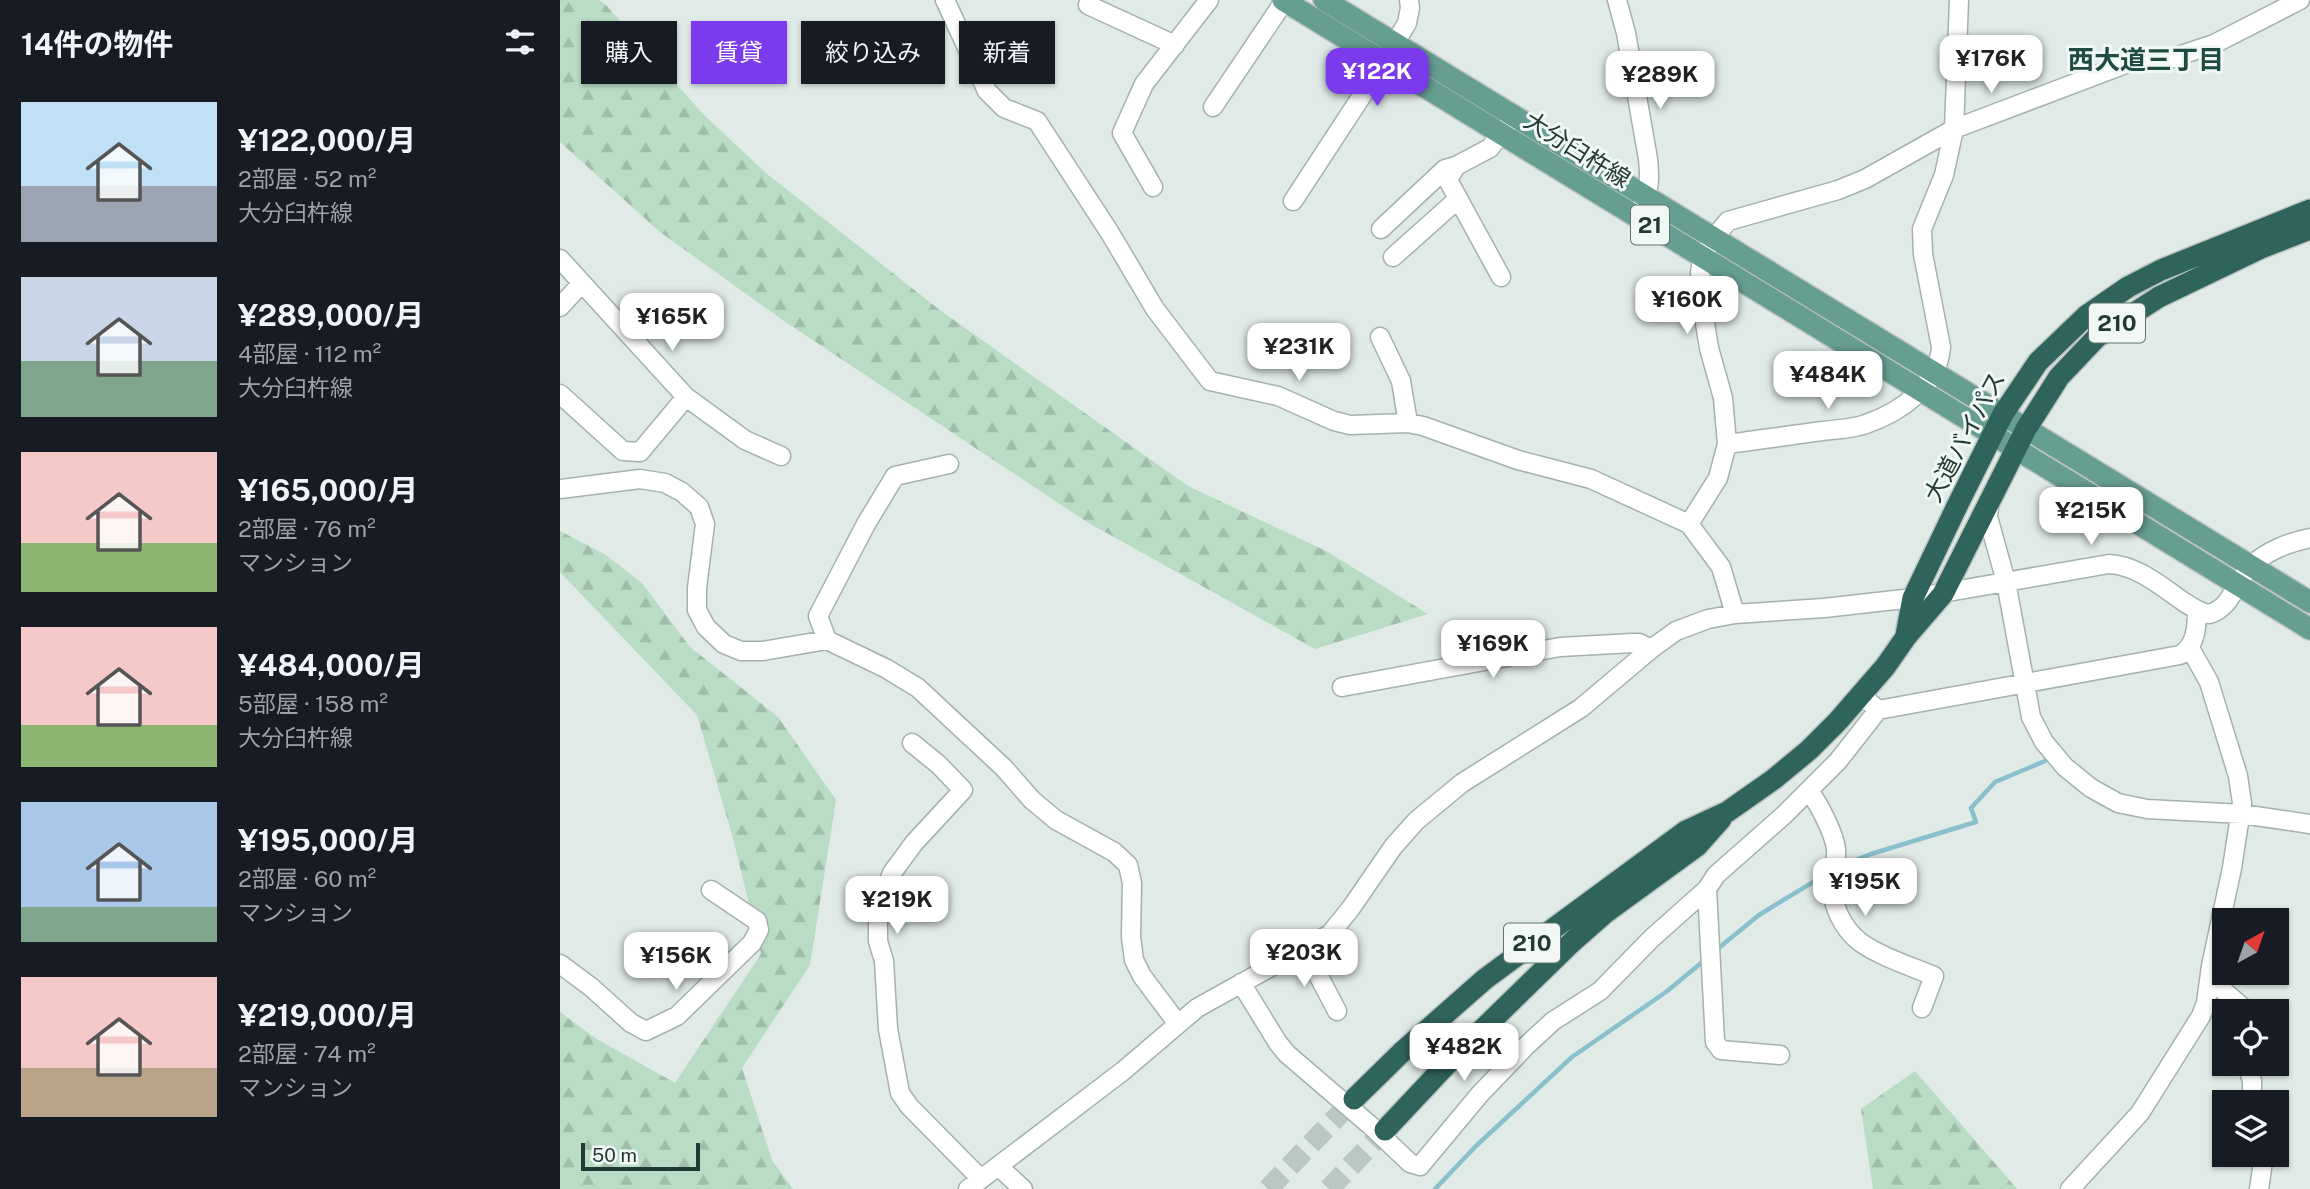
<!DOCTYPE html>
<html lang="ja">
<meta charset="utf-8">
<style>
body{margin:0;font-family:"Public Sans","Noto Sans JP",sans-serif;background:#20242c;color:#f1f3f6;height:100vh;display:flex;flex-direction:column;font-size:26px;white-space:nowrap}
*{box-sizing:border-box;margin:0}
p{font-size:23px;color:#9ea1a6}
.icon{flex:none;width:38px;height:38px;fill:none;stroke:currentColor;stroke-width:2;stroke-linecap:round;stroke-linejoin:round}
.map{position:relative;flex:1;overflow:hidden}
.drawer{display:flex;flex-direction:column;background:#171b24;width:560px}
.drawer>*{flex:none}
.top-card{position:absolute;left:21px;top:21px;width:665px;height:63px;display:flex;gap:14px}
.needle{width:46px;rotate:40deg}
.fabs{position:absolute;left:1652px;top:908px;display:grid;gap:14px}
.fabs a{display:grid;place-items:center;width:77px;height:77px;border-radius:0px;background:#171b24;box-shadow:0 2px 5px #0004;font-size:35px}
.scale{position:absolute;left:21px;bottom:18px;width:119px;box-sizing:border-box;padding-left:7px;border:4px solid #223a35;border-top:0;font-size:19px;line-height:24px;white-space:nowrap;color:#223a35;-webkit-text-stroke:5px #f0f7f4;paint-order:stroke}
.price{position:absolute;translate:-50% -60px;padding:0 16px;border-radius:14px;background:#fff;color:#222;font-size:23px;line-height:46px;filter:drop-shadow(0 2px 4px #0008)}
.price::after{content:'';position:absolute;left:50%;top:42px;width:21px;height:16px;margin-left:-10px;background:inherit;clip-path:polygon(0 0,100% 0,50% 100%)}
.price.selected{background:#7c3aed;color:#fff}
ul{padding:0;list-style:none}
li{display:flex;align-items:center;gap:21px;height:175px;padding:0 21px}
li span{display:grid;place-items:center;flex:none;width:196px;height:140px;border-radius:0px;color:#555}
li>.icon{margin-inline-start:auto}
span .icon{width:84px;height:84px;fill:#fffc;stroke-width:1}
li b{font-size:30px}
h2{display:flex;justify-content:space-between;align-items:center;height:84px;padding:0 21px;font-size:30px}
.chip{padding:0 24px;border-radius:0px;background:#171b24;box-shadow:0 2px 5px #0004;font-size:24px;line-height:63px}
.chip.selected{background:#7c3aed;color:#fff}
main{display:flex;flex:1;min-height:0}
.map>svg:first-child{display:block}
.forest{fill:url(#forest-firs)}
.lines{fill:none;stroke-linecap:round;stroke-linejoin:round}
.stream{stroke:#8abfcd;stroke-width:4.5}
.highway-tunnel{stroke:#bac7c3;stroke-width:21;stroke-dasharray:21 10;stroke-linecap:butt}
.minor-casing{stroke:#a3b2ad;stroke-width:21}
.major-casing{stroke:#bdc4c2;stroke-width:24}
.highway-casing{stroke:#bdc4c2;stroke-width:24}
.minor{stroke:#fff;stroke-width:18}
.major{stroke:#679e92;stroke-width:21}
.highway{stroke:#2f645c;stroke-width:21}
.labels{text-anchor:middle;stroke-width:6;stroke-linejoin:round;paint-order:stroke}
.shield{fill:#f0f7f4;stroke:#60736e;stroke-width:2}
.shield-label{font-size:23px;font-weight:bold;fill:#223a35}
.street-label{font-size:24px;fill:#223a35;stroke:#f0f7f4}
.neighbourhood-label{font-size:26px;font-weight:bold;fill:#1f4b42;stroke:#f0f7f4}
</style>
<main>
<section class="drawer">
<h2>14件の物件<svg class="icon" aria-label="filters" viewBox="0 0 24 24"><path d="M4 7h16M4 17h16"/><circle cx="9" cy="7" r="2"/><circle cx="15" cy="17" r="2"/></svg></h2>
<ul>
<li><span style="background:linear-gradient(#bfe0f5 60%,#9aa5b1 0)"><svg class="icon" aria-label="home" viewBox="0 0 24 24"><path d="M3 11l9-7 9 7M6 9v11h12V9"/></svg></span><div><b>¥122,000/月</b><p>2部屋 · 52 m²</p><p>大分臼杵線</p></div></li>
<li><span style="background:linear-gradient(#c9d6e8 60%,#7fa58c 0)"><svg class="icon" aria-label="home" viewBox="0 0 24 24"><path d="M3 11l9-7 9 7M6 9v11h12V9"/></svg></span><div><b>¥289,000/月</b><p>4部屋 · 112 m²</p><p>大分臼杵線</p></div></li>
<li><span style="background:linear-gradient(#f6c9c9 65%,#8fb573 0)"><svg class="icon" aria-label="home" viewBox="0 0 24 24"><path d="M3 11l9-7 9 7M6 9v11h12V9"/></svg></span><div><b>¥165,000/月</b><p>2部屋 · 76 m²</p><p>マンション</p></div></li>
<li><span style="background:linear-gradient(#f6c9c9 70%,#8fb573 0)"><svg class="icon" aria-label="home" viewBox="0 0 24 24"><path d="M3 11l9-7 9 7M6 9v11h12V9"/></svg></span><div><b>¥484,000/月</b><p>5部屋 · 158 m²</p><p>大分臼杵線</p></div></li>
<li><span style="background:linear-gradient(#a9c7e8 75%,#7fa58c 0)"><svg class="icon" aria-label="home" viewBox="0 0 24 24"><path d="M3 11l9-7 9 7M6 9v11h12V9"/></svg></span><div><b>¥195,000/月</b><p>2部屋 · 60 m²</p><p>マンション</p></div></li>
<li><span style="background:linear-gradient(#f6c9c9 65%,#b9a48a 0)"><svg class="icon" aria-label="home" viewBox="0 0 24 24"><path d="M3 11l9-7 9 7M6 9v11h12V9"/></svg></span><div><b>¥219,000/月</b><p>2部屋 · 74 m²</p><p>マンション</p></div></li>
</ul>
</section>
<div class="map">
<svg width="1750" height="1189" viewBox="0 0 1750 1189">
<defs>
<pattern id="forest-firs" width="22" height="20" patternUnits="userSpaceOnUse" patternTransform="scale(1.75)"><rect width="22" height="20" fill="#badbc4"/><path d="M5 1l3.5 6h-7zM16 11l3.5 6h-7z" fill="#a0bda9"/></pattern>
</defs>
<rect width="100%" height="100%" fill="#e0eae6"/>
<path class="forest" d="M0 0H38L44 3 143 114 207 174 381 311 628 486 768 552 868 614 755 649 527 522 224 321 100 232 0 142Z
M0 531 46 555 82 583 130 647 218 717 276 800 250 965 182 1068 212 1160 233 1189H0V1012L35 1038 115 1083 201 954 173 838 137 715 0 572Z
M1355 1071 1457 1189H1313L1301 1109Z"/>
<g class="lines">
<path class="stream" d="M1279 866 1311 854 1416 822 1411 808 1435 782 1485 761 1488 758
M1155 951 1199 915 1268 873
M875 1189 916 1146 1012 1057 1106 992 1146 959"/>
<path class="highway-tunnel" d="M708 1189 794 1099
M769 1189 825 1130"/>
<defs>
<path id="minor" d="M385 0 427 91 444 108 477 121 550 233 595 309 650 381 718 396 774 421 790 425 848 423 863 426 958 460 1031 479 1129 524 1161 567 1175 614
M1057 0 1066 33 1088 159C1090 177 1090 191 1081 207
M528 5 615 45
M653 107 725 0
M593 187 562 133 584 84 649 0
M733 201 824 62 847 23 850 8 849 0
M821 229 885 169 895 166
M833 257 898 199
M0 259 126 397 185 440 221 456
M941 277 888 180 896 166 930 148 948 124
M0 307 22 283
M820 337 841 381 848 423
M0 394 63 451 80 452 126 397
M1167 444C1199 440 1231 435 1263 431 1277 429 1293 429 1306 424 1340 412 1378 387 1381 347L1363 254 1362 229 1384 175 1394 129 1399 0
M0 489 80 479 105 483 122 492 139 507 145 524 137 588V610L146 627 164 644 181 651H203L267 640 327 669 358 688 444 768 472 800 496 820 554 852 568 865 572 883 571 937 574 960 582 976 618 1024
M1429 507 1428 517 1446 582 1471 717 1484 742 1505 767 1531 788 1558 803 1587 809 1682 814 1750 824
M1129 524 1158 478 1167 444 1163 398 1149 348 1142 305 1140 273 1142 257 1154 238 1168 221 1278 190 1305 179 1394 129 1571 62 1609 59 1654 44 1740 0
M267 640 258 616 306 524 335 476 389 464
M782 687 1000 647 1073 643H1079L1091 649
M1309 702 1318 710 1620 655C1636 646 1637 627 1637 610
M352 743 379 765 403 790 354 843 332 873 318 910V941L324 961 328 1029 340 1093 349 1106 421 1179
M1249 791C1259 804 1274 833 1276 849 1277 859 1273 871 1272 881 1271 904 1282 928 1300 942 1321 957 1350 966 1374 976L1362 1008
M744 948 777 1011
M0 964 31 987 71 1023 86 1031 117 1016 192 943 199 930 197 921 151 890
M1650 979 1688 1012
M681 983 718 1043 727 1054 811 1126 850 1163 860 1166 920 1094 966 1046 993 1021 1040 991 1092 938 1147 889
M1220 1055 1161 1050 1155 1042 1147 889 1156 875 1224 815 1278 761 1318 710
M1687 1064 1692 1081V1102
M438 1166 463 1189
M408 1189 563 1071 637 1008 770 934 791 908 833 847 856 821 902 783 1021 708 1091 649 1116 631 1148 619 1175 614 1264 608 1353 598 1549 564C1577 565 1602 587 1624 602 1632 607 1640 613 1649 614 1672 608 1676 580 1691 566 1706 551 1730 542 1750 538
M1510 1189 1580 1113 1641 1016 1646 1003 1651 966 1672 868 1682 803 1678 776 1649 682 1630 648
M1699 1189 1704 1155"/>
<path id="major" d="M723 0 1750 629
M764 0 1750 602"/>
<path id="highway" d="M1346 635 1353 598 1399 502 1443 414 1478 362 1526 316 1568 287 1601 270 1750 210
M794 1099 842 1052 925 979 1126 831 1167 812 1214 779 1249 750 1278 721 1325 667 1346 637 1383 594 1466 429 1499 377 1537 337 1599 297 1701 248 1750 229
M825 1130 887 1064 1012 942 1045 913 1137 846 1161 819"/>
</defs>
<use href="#minor" class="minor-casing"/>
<use href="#major" class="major-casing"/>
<use href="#highway" class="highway-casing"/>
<use href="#minor" class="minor"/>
<use href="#major" class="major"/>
<use href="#highway" class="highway"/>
</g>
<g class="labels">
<g class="shield">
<rect x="1071" y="205.5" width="38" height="39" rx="5"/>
<rect x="1529" y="303.5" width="56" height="39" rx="5"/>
<rect x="944" y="923.5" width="56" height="39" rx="5"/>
</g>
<g class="shield-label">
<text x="1090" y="233">21</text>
<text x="1557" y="331">210</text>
<text x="972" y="951">210</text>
</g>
<g class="street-label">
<text transform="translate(1017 150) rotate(32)" y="8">大分臼杵線</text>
<text transform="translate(1405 437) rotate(-62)" y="8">大道バイパス</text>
</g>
<g class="neighbourhood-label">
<text x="1586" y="69">西大道三丁目</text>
</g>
</g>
</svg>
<div class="fabs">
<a><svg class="needle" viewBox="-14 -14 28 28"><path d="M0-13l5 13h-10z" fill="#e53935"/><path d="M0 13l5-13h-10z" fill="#9ea1a6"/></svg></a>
<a><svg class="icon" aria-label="locate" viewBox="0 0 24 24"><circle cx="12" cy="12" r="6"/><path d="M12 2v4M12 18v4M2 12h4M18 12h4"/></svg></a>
<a><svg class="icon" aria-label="layers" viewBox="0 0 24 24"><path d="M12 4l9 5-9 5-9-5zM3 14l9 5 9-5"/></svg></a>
</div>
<div class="scale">50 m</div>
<b class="price" style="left:1431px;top:95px">¥176K</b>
<b class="price selected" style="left:817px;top:108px">¥122K</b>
<b class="price" style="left:1100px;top:111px">¥289K</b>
<b class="price" style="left:1127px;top:336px">¥160K</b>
<b class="price" style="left:112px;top:353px">¥165K</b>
<b class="price" style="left:739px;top:383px">¥231K</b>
<b class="price" style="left:1268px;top:411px">¥484K</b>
<b class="price" style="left:1531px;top:547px">¥215K</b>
<b class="price" style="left:933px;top:680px">¥169K</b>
<b class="price" style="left:1305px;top:918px">¥195K</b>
<b class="price" style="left:337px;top:936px">¥219K</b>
<b class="price" style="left:744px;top:989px">¥203K</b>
<b class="price" style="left:116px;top:992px">¥156K</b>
<b class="price" style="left:904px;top:1083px">¥482K</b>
<div class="top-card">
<a class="chip">購入</a>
<a class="chip selected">賃貸</a>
<a class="chip">絞り込み</a>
<a class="chip">新着</a>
</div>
</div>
</main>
